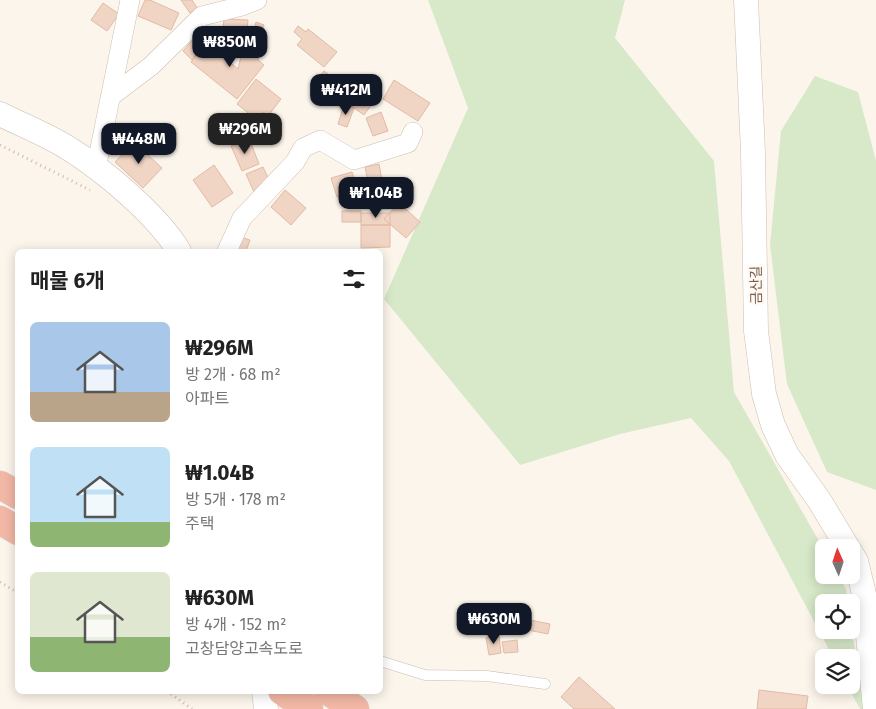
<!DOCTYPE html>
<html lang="ko">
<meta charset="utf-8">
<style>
body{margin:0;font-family:"Fira Sans","Noto Sans KR",sans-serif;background:#f6f6f6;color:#222;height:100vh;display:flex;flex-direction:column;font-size:19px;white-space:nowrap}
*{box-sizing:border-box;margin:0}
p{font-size:16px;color:#767676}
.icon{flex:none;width:28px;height:28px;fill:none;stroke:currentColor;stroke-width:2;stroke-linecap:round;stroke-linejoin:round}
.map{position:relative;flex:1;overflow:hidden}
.drawer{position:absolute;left:15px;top:249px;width:368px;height:445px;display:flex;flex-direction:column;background:#fff;border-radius:8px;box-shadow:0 2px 12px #0003}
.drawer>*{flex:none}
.needle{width:32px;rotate:357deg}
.fabs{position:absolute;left:815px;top:539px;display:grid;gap:10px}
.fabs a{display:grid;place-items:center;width:45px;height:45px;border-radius:8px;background:#fff;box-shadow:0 2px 12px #0003;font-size:25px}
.price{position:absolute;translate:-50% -42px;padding:0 11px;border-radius:10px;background:#111827;color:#fff;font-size:16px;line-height:32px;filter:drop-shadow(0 1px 2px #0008)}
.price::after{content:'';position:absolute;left:50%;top:30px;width:15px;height:11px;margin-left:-8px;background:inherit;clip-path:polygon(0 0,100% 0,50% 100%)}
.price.on{background:#222;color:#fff}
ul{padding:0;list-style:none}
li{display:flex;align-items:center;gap:15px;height:125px;padding:0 15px}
li span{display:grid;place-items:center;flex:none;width:140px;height:100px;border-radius:8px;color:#555}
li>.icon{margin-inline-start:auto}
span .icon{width:60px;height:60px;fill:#fffc;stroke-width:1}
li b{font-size:21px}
h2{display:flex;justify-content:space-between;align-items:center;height:60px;padding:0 15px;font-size:21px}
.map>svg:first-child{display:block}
.green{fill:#d7e9c9}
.building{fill:#f0d4c4;stroke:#e2baa5}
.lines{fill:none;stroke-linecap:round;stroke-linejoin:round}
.service-casing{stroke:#cebdb1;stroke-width:11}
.minor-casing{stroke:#cebdb1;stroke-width:20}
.tertiary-casing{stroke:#cebdb1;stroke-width:25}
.motorway-casing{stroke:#d9d1ce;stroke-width:29}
.path{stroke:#d5b7a6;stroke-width:3;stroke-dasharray:1 4;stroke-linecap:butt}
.service{stroke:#fff;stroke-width:10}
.minor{stroke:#fff;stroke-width:19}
.tertiary{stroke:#fff;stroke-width:24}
.motorway{stroke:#f2b7a5;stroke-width:28}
.labels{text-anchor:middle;stroke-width:5;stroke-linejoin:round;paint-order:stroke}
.street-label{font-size:14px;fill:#765b4f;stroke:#fef9f1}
</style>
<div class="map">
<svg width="876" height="709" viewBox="0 0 876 709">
<rect width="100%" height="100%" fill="#fcf5eb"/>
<path class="green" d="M428 0H625L615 38 714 161 734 392 824 550V575H838L846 589 848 602H824V630H851V624L864 709H860L847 685H851V658L833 657 729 461 691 418 620 434 520 465 384 299 468 108Z
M815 76 858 92 876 161V490L827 472 787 384 770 245 781 131Z"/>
<path class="building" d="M145 0H150L179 13 171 30 138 16Z
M181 0H192L198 9 190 13Z
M103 3 119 14 107 31 91 20Z
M224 19 248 20 246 39 222 38Z
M256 22 264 25 261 36 253 34Z
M298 26 306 32 308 29 337 52 324 67 297 45 302 39 294 32Z
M195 37 204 45 192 60 183 51Z
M206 43 238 69 244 44 260 48 258 60 264 65 237 99 191 62Z
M324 71 348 89 338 101 323 90 320 94 312 87Z
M256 79 281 99 268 116 263 112 257 120 237 104Z
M394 80 430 103 418 121 383 99Z
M355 92 372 104 364 115 347 103Z
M344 105 354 108 347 127 338 124Z
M381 112 388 131 373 136 366 118Z
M249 138 259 164 242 171 231 146Z
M134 142 162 168 143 188 115 162Z
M379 164 385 197 372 200 365 167Z
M214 165 233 193 212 207 193 180Z
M263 167 271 184 254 192 246 174Z
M352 172 358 191 337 197 331 178Z
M285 190 306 208 291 225 271 207Z
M399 203 420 222 406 238 384 219Z
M342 211H361V222H342Z
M361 213H390V225H361Z
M361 225H390V247L361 248Z
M241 237 250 240 246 251H235Z
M530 620 550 624 548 634 528 630Z
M499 636 501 653 489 655 486 638Z
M517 640 518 652 504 653 502 642Z
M579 677 615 709H574L561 697Z
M759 690 808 696 806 709H757Z"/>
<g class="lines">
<defs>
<path id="service" d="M380 661 425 675 487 676 545 684"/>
<path id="minor" d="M110 97 151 66 202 16 242 6 257 0
M96 168 130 0
M227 251 242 218 295 162 303 148 320 140 354 160 408 143 413 132"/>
<path id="tertiary" d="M746 0 753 152 756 331 764 394 773 425 787 455 819 500 848 548
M0 114C22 125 47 135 68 148 105 171 157 215 179 251
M851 553 856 561 864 594 875 709
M264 691 266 709"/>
<path id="motorway" d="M0 485 18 495
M0 520 18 531
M282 691 309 709
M328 691 355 709"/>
</defs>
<use href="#service" class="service-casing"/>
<use href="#minor" class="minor-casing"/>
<use href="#tertiary" class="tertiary-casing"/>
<use href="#motorway" class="motorway-casing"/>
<path class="path" d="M0 145 90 190
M0 582 18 593
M167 691 192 709"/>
<use href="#service" class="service"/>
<use href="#minor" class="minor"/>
<use href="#tertiary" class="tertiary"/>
<use href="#motorway" class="motorway"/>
</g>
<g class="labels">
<g class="street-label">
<text transform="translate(756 285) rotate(-91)" y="5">금산길</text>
</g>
</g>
</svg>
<div class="fabs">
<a><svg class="needle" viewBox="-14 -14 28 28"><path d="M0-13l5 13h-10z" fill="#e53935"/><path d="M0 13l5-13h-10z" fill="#767676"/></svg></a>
<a><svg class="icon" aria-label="locate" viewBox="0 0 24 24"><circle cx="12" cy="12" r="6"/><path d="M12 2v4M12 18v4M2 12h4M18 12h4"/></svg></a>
<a><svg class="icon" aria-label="layers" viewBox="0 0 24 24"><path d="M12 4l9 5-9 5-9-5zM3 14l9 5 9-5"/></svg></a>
</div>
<b class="price" style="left:230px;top:68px">₩850M</b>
<b class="price" style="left:346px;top:116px">₩412M</b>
<b class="price on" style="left:245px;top:155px">₩296M</b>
<b class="price" style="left:139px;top:165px">₩448M</b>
<b class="price" style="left:376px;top:219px">₩1.04B</b>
<b class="price" style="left:494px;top:645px">₩630M</b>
<section class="drawer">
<h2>매물 6개<svg class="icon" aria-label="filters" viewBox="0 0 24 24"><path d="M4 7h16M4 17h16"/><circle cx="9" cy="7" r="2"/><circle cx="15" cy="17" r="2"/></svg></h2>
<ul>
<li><span style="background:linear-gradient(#a9c7e8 70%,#b9a48a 0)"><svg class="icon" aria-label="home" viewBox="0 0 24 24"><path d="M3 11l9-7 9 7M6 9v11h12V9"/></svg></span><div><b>₩296M</b><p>방 2개 · 68 m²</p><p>아파트</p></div></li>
<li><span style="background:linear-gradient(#bfe0f5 75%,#8fb573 0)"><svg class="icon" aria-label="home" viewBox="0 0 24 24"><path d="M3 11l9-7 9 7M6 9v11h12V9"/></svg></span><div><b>₩1.04B</b><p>방 5개 · 178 m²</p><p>주택</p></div></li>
<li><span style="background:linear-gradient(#dfe7d0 65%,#8fb573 0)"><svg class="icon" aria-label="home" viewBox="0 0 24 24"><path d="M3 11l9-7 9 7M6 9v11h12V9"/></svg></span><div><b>₩630M</b><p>방 4개 · 152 m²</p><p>고창담양고속도로</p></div></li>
</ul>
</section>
</div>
